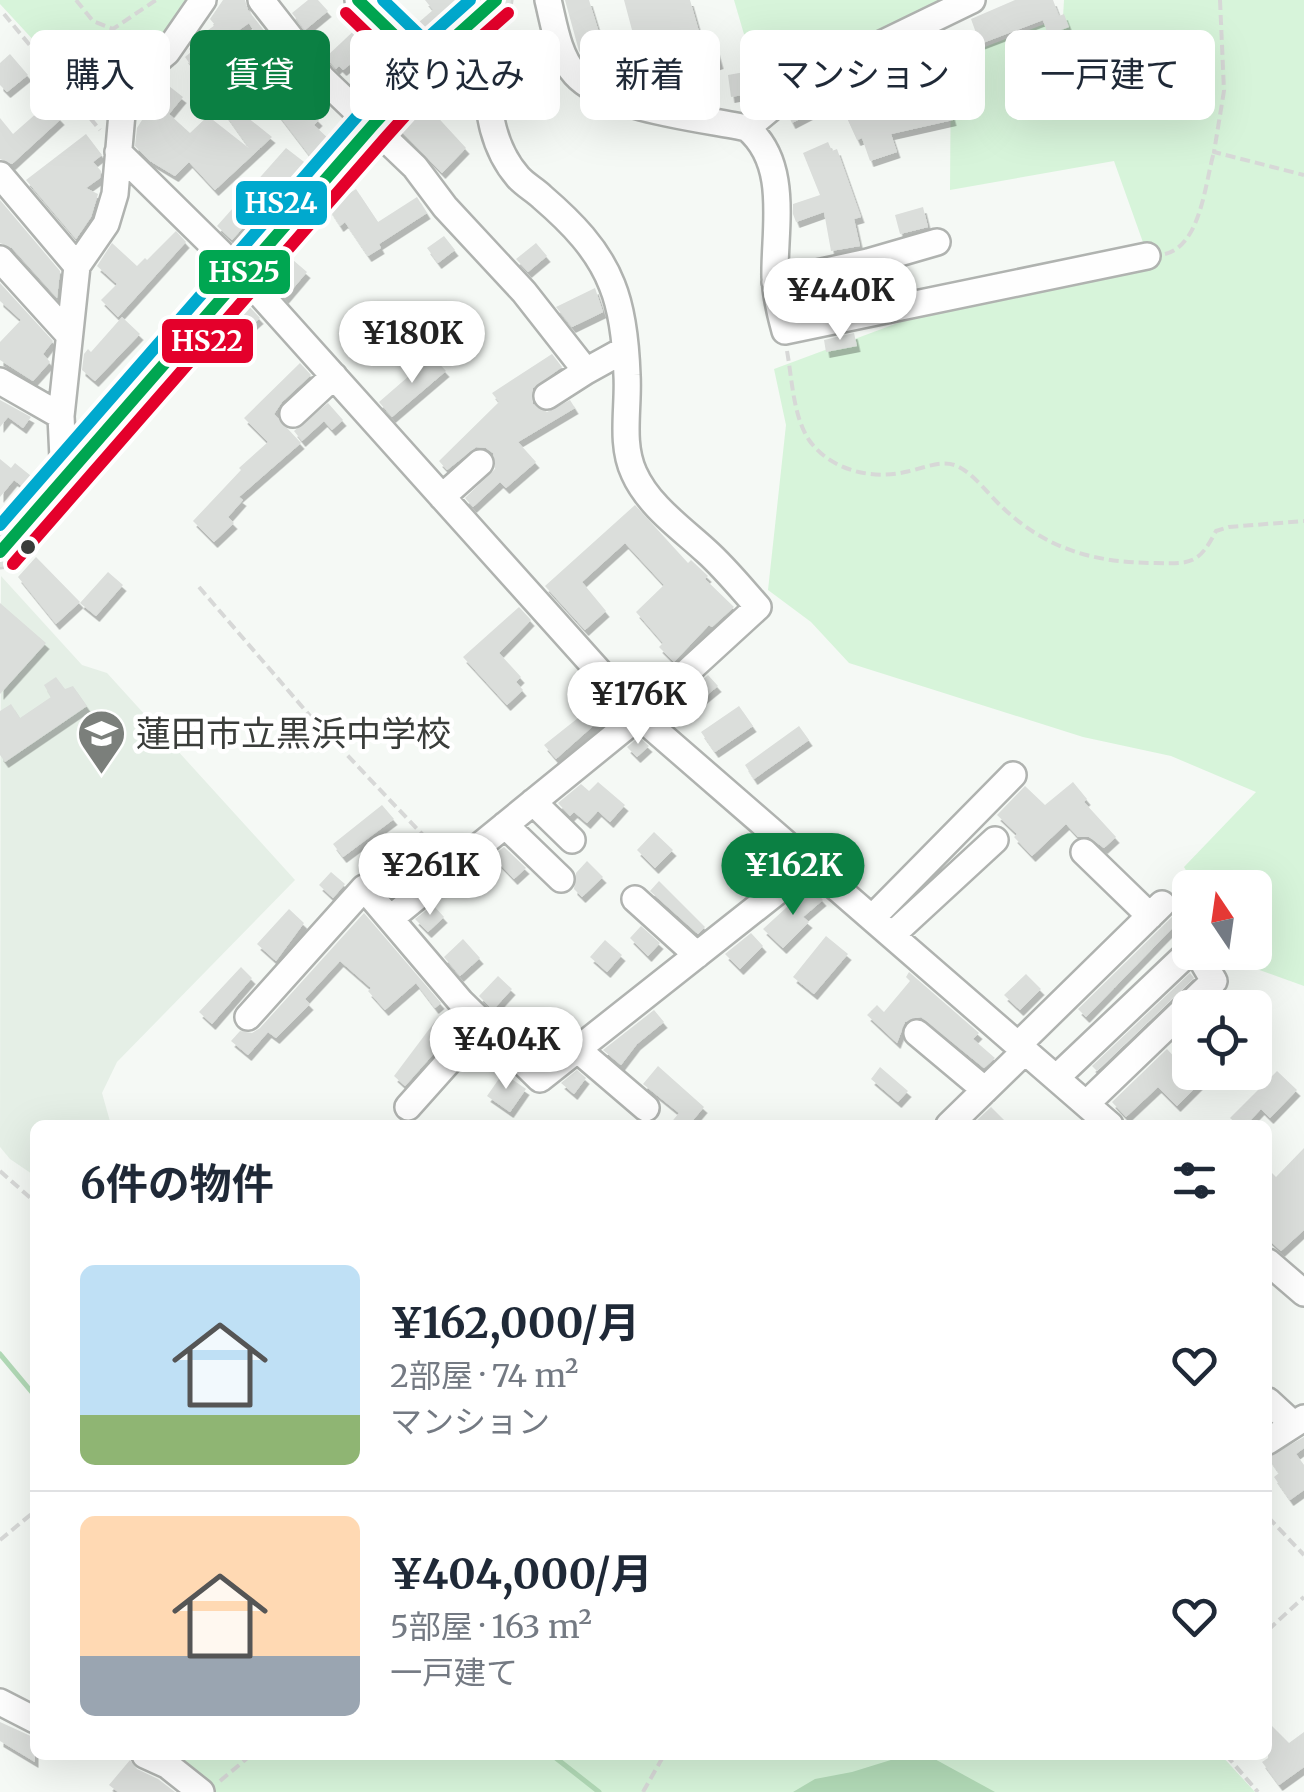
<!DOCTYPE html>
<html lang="ja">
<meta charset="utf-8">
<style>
body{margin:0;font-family:Merriweather,"Noto Sans JP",serif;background:#f2f2f3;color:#1f2937;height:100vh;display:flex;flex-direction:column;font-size:38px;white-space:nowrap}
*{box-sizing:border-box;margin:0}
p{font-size:32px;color:#747a83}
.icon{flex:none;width:55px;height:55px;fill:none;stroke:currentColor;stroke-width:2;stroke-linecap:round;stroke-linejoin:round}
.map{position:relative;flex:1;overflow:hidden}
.side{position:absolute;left:30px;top:1120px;width:1242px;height:640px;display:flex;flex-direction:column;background:#fff;border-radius:15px;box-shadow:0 10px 40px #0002}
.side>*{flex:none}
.banner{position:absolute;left:30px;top:30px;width:1245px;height:90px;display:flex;gap:20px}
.needle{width:65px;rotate:347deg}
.fabs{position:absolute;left:1172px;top:870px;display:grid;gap:20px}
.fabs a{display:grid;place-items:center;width:100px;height:100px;border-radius:15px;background:#fff;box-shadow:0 10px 40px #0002;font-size:50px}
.price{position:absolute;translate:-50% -85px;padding:0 22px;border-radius:35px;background:#fff;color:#222;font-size:32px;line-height:65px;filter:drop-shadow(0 2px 5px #0008)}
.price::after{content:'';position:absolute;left:50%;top:60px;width:30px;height:22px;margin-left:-15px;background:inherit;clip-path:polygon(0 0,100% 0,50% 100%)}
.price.current{background:#0b8043;color:#fff}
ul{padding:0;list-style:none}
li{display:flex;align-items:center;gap:30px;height:250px;padding:0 50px}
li+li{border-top:2px solid #e0e1e3}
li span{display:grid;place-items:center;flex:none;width:280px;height:200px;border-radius:15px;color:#555}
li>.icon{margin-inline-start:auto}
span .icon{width:120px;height:120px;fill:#fffc;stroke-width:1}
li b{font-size:42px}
h2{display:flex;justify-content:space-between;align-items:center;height:120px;padding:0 50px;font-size:42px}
.tag{padding:0 35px;border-radius:15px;background:#fff;box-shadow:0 10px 40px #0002;font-size:35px;line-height:90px}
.tag.current{background:#0b8043;color:#fff}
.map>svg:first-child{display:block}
.built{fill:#e5efe6}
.green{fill:#d7f4da}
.water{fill:#b2dab7}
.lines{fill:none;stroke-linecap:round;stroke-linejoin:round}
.stream{stroke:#b2dab7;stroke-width:5}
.building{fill:#dbdedb;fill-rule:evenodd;filter:url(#shadow)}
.minor-casing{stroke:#b0b3b0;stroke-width:30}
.major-casing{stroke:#d4d6d4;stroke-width:35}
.path{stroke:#d7d8d7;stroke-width:4;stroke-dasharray:10 5;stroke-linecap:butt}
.minor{stroke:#fefefe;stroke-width:25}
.major{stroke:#dde5df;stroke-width:30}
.bus-1-casing{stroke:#fff;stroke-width:20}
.bus-2-casing{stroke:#fff;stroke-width:20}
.bus-3-casing{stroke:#fff;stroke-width:20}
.bus-1{stroke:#00a651;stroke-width:12}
.bus-2{stroke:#e4002b;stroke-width:12}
.bus-3{stroke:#00a9ce;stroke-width:12}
.bus-dot{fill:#3a3d3a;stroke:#fff;stroke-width:4}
.labels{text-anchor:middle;stroke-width:9;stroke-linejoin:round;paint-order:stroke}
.poi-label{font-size:35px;fill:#3a3d3a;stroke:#fff;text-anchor:start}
.line-badge{stroke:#fff;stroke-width:4}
.badge-label{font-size:28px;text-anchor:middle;font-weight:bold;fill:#fff}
</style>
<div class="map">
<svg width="1304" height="1792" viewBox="0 0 1304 1792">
<defs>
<filter id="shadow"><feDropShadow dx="3.5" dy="6" stdDeviation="0" flood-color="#0004"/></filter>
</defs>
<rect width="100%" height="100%" fill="#f5f9f5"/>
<path class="built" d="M1 576 82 665 107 673 295 880 117 1062 102 1093 111 1125H35V1176L10 1159 0 1147Z"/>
<path class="green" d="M0 0H193L110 123 0 4Z
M734 0H952L765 106Z
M1064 0H1304V986L1240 963 1234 953 1255 952V888L1196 887 1184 867 1256 792 1171 756 1083 737 849 663 811 622 768 590 786 425 774 369 922 314 1150 262 1114 161 950 190 951 60 1063 17Z
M155 1755H1221L1255 1792H209Z"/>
<path class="water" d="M907 1755 931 1757 995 1792H793L815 1779 852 1772Z"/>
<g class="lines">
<path class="stream" d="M0 1354 35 1396
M552 1755 599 1792"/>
</g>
<path class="building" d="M223 0H245L248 10 290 64 258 89 253 83 227 101 272 137 215 190 189 162 175 176 150 161 135 146 137 128 147 112 141 108 152 95 148 92 152 86 160 79 183 97 169 114 190 133 208 116 250 149 185 57 191 52 189 49 196 39 215 25 210 19ZM249 23 263 47 227 73 211 50Z
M308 0H318L328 11 305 30 292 13Z
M425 0H466L424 41 411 29 433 10Z
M565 0H589L601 39 632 30 624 0H690L704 49 715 45 720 63 683 75 687 88 662 96 648 52 594 69 579 51Z
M1015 0H1053L1059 16 1064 14 1069 27 1048 35 1043 20 980 44 971 19Z
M360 25 378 42 343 70 339 66 336 69 326 57Z
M921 43 927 57 888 75 899 116 949 105 953 120 891 134 897 152 870 161 862 138 857 140 846 116 842 97 792 123 788 115 810 97Z
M10 54 28 75 7 92 0 85V63Z
M750 71 753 93 731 97 728 75Z
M438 82 448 92 431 110 466 148 442 173 397 127Z
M291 92 319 120 314 125 332 142 313 160 274 109Z
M47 104 61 119 12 164 0 159V118L13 134Z
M86 134 102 155 93 162 101 171 100 178 86 188 98 194 91 217 76 239 26 180Z
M828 142 832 151 837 149 861 217 854 219 860 246 831 251 824 212 796 222 793 214V204L820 195 803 153Z
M286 148 308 165 302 171 306 174 286 196 278 188 232 240 217 226Z
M356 189 378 222 417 197 427 213 379 244 381 248 368 256 345 222 340 226 328 207Z
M0 200 60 271 57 298 12 248 0 243Z
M923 207 928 227 900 234 895 215Z
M176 231 186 242 118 317 101 300 117 284 97 266 112 243 137 266 145 258 147 260Z
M444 236 455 250 438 263 427 248Z
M536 243 547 256 528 272 516 259Z
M286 254 307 272 285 298 273 284 281 275 273 268Z
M879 276 881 286 858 291 856 281Z
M0 283 53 341 43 354 50 362 33 381 0 360V342L21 320 0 301Z
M595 288 603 312 572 327 556 307Z
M824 288 828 306 812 309 808 292Z
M244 301 260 318 243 333 241 331 216 359 203 348Z
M122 317 140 334 95 381 82 370 84 354 88 349 91 352Z
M854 333 857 346 826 352 824 340Z
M552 354 562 367 533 388V404L547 412 570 400 575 408 518 442 536 462 506 488 500 482 473 507 465 498 495 469 493 453 486 448 476 447 447 470 439 461 499 402 492 393Z
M432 356 446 371 392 417 379 402Z
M300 363 311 375 282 402 274 414 301 443 239 497 243 500 228 517 234 523 214 542 193 521 241 470 239 468 268 442 244 418Z
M0 400 31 417 23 428 8 417 0 427Z
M328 403 343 420 332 430 324 421 302 441 294 431Z
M0 459 11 468 15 463 36 480 27 490 14 480 0 497Z
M635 505 688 563 691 560 708 576 705 579 734 607 712 627 709 625 674 662 659 647 663 643 636 612 664 585 625 543 582 582 606 611 585 630 545 586Z
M36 557 80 602 56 624 18 577Z
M108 572 123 585 96 616 80 603Z
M0 603 46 643 0 694Z
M519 607 531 620 499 653 521 677 516 682 523 690 507 705 463 657Z
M708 675 718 686 675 721 667 712Z
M56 677 65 689 73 686 87 706 5 762 0 755V711L11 704 20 718 51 697 44 685Z
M602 699 611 710 556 759 544 745Z
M739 706 753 726 715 752 701 732Z
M799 726 809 740 754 779 745 765Z
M639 737 649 746 637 757 627 747Z
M598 782 625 805 610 822 598 811 587 823 574 812 570 816 558 803 581 784 589 791Z
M1073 782 1087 799 1084 802 1116 837 1104 848 1089 837H1078L1066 824 1032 856 1014 837 1017 834 997 815 1025 786 1045 805Z
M382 805 394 819 343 857 333 844Z
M654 832 673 850 655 868 637 850Z
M424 847 435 861 417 876 406 863Z
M504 847 526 868 514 879 492 856Z
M389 858 406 878 389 892 370 873Z
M587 861 603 877 582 897 574 889 576 873Z
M331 872 345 884 333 898 319 885Z
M659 881 705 927 698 934 650 891Z
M810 886 823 900 803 917 809 922 783 948 763 929Z
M1190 887V910L1086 1017 1078 1009 1173 916 1177 899Z
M433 905 444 917 428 932 415 919Z
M289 909 304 923 276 961 257 944Z
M364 913 441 1003 435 1008 416 983 385 1010 368 991 371 988 340 961 305 999 310 1004 276 1038 268 1032 248 1055 231 1041 240 1031 252 1033 260 1028Z
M641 926 660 943 648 956 630 938Z
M751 933 763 946 740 969 725 954Z
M826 936 848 954 814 994 793 977Z
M463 939 480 958 460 976 444 957Z
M605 940 622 955 607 972 590 957Z
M241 967 252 978 212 1024 199 1012Z
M909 972 979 1033 973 1039 995 1058 984 1068 921 1017 905 1022 897 1043 867 1015 877 1005 884 1012 910 981 906 977Z
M1190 973 1194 978 1097 1071 1092 1066Z
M1026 974 1041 989 1020 1010 1004 995Z
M498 976 512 989 493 1010 479 996Z
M654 1010 664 1022 637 1044 621 1065 603 1050Z
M533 1012 548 1026 531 1043 516 1028Z
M436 1020 452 1033 405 1086 394 1076Z
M1167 1049 1199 1084 1177 1106 1158 1087 1126 1117 1112 1102Z
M658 1066 704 1107 689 1125H669L679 1113 643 1084Z
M880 1067 908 1091 898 1102 871 1079Z
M577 1070 586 1078 574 1094 561 1083Z
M1277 1071 1297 1090 1270 1118 1261 1109 1246 1125H1238L1230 1118Z
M503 1073 526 1089 510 1112 487 1096Z
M991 1107 1009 1125H972Z
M1304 1148V1230L1281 1251 1268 1239V1169L1276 1177Z
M1304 1437V1448L1296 1454 1304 1465V1490L1290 1500 1274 1477 1279 1473 1268 1457Z
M0 1722 35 1738V1762L0 1741Z
M1268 1722 1289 1743 1304 1732V1767L1279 1785 1262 1762 1268 1758Z
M130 1760 137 1769 158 1779 175 1792H118L109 1785Z"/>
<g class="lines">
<defs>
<path id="minor" d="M261 0 322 78 415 167 445 207 524 292 586 371 624 350
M358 0 426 66
M548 0C554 24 558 55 575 74 607 110 701 118 747 128 790 164 774 229 775 277 776 296 780 313 785 331L1147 256
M747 128 801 83 972 0
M118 152 242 274 639 716 1110 1125
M0 175 77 266
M0 259 69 335
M775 282 868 262 937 242
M0 381 61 416
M547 396 586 371
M293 414 334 376
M64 480 61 416 77 266 106 224 115 194 123 102 140 75 167 52 203 0
M442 497 480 463
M533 802 572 840
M505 825 561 879
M1084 852 1150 916
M635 899 697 955
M873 917 1013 775
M391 918 639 716 758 607C741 588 725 568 706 551 681 528 648 505 634 473 620 443 629 407 627 375 626 346 623 312 612 285 598 249 571 222 542 197 535 190 525 185 518 177 478 131 492 71 476 18
M892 935 995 840
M248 1017 364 888 461 1002 540 1079 812 864
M917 1033 985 1090
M1018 1045 1162 904
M577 1049 646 1108
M1056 1078 1190 951
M1086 1104 1214 981 1197 952
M408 1107 483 1023
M949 1125 1025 1051
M1268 1262 1304 1293
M1268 1401 1293 1424
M1268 1441 1304 1418
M0 1702 35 1720
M145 1755 167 1765 201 1792"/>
<path id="major" d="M0 552 373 125 445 46 496 0"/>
</defs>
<use href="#minor" class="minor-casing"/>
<use href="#major" class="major-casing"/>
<path class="path" d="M76 0 93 21 113 29 156 0
M1220 0 1224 91 1214 152 1304 175
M4 14 100 130
M1165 254C1201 245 1205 183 1214 152
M787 351C792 378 793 416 809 440 830 470 871 480 905 472 922 469 941 459 957 466 973 473 989 495 1002 507 1047 550 1096 563 1156 563 1191 564 1199 564 1216 531L1229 527 1304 521
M199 587 311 717 441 854
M0 1171 35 1202
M1268 1517 1304 1555
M0 1540 35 1511
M1268 1630 1304 1597
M1226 1755 1258 1792
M220 1781 251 1755
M643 1792 664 1755"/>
<use href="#minor" class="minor"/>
<use href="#major" class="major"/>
<defs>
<path id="bus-1" d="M358 0 426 66
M0 552 373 125 445 46 496 0"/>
<path id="bus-2" d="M346 13 414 79
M13 564 386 137 457 58 508 13"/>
<path id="bus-3" d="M383 0 438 53
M0 525 360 113 432 34 470 0"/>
</defs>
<use href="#bus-1" class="bus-1-casing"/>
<use href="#bus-2" class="bus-2-casing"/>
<use href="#bus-3" class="bus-3-casing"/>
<use href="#bus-1" class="bus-1"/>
<use href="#bus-2" class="bus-2"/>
<use href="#bus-3" class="bus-3"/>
</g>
<defs>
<symbol id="school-pin" viewBox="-11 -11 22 30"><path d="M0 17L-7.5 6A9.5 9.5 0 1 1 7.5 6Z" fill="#7b7f7b" stroke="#fff"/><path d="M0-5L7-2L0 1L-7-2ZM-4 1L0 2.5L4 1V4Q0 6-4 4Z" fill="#fff"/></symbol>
</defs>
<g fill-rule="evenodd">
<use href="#school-pin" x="74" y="706" width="55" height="75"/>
</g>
<circle class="bus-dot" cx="28" cy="547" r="9"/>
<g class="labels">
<g class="poi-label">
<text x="136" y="746">蓮田市立黒浜中学校</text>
</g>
</g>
<g class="line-badge">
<rect x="234" y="179" width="95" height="48" rx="10" fill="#00a9ce"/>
<rect x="197" y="248" width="95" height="48" rx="10" fill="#00a651"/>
<rect x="160" y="317" width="95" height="48" rx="10" fill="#e4002b"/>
</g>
<g class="badge-label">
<text x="281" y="213">HS24</text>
<text x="244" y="282">HS25</text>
<text x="207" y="351">HS22</text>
</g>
</svg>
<div class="fabs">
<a><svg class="needle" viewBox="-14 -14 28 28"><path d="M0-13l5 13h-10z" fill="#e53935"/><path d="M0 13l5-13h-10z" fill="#747a83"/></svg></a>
<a><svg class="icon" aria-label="locate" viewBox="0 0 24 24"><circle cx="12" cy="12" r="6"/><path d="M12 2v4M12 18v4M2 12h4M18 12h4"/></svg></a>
</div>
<b class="price" style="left:840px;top:343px">¥440K</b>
<b class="price" style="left:412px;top:386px">¥180K</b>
<b class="price" style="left:638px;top:747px">¥176K</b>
<b class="price" style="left:430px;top:918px">¥261K</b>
<b class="price current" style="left:793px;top:918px">¥162K</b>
<b class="price" style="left:506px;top:1092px">¥404K</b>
<div class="banner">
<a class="tag">購入</a>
<a class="tag current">賃貸</a>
<a class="tag">絞り込み</a>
<a class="tag">新着</a>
<a class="tag">マンション</a>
<a class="tag">一戸建て</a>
</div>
<section class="side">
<h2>6件の物件<svg class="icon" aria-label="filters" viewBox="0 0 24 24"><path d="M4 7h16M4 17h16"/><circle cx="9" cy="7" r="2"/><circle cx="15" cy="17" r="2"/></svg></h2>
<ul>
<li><span style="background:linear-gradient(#bfe0f5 75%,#8fb573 0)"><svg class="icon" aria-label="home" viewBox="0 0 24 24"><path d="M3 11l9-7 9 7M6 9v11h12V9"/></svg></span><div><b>¥162,000/月</b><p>2部屋 · 74 m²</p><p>マンション</p></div><svg class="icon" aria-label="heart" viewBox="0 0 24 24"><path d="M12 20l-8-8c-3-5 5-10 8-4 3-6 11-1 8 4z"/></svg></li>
<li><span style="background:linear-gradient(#ffd9b3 70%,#9aa5b1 0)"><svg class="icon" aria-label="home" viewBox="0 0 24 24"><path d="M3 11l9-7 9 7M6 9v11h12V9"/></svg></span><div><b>¥404,000/月</b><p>5部屋 · 163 m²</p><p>一戸建て</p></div><svg class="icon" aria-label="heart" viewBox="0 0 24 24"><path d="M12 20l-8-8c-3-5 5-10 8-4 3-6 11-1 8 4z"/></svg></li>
</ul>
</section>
</div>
